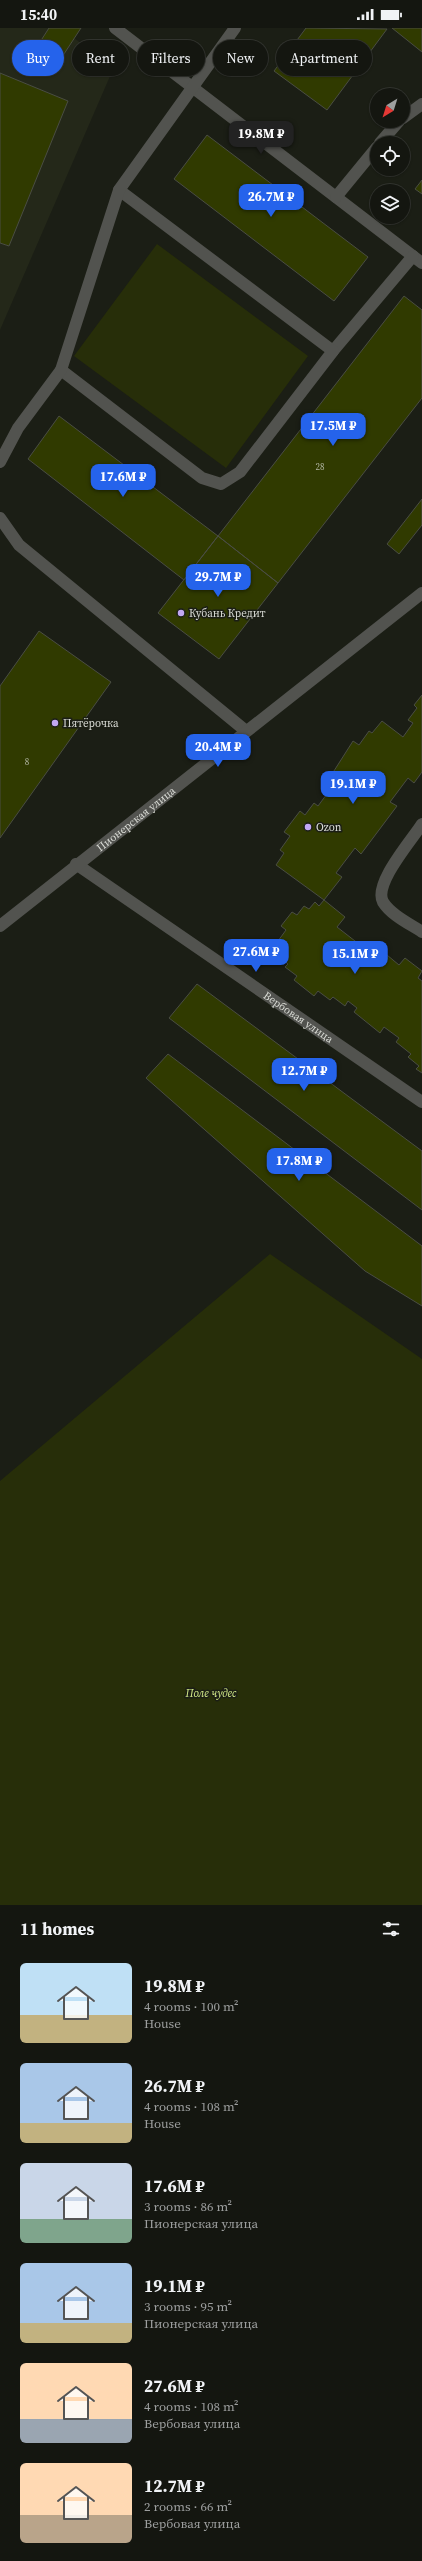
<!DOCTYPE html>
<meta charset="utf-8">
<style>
body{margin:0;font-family:"Source Serif 4",serif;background:#1d1f19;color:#f1f3f6;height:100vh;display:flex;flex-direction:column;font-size:15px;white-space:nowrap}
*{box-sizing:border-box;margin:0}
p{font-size:13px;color:#9d9f9f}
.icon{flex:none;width:22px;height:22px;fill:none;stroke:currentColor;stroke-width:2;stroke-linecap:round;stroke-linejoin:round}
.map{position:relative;height:1877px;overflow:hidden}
.details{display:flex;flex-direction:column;background:#141610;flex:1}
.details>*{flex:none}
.guide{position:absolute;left:12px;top:12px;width:398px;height:36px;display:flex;gap:8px}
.needle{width:26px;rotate:218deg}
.tools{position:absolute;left:370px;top:60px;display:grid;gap:8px}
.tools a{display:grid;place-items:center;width:40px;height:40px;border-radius:50%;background:#141610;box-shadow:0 1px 3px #0004,0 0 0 1px #333530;font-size:20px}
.price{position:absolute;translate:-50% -34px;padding:0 9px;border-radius:8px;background:#2563eb;color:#fff;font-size:13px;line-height:26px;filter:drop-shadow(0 1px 2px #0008)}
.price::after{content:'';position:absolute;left:50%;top:24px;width:12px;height:9px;margin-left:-6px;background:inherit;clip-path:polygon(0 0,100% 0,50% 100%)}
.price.current{background:#222;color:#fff}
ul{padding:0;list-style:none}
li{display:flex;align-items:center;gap:12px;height:100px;padding:0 20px}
li span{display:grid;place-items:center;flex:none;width:112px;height:80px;border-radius:6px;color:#555}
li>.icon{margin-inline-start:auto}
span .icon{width:48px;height:48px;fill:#fffc;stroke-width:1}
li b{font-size:17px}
h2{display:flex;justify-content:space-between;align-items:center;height:48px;padding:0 20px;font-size:17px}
.chip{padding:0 14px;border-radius:18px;background:#141610;box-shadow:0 1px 3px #0004,0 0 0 1px #333530;font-size:14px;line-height:36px}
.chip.current{background:#2563eb;color:#fff}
.status{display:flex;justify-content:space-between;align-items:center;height:28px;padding:0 20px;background:#141610;direction:ltr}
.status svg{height:11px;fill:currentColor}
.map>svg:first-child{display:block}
.built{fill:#242819}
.green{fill:#272e09}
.building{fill:#303a00;stroke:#4a4d43}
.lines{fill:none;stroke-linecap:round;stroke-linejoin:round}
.minor{stroke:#52534f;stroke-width:12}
.poi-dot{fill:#c2a8f3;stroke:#1b1e15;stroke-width:1.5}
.labels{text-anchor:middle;stroke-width:3;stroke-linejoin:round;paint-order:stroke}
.number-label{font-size:9px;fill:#b0b4a0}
.poi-label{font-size:11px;fill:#dadcd6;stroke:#1b1e15;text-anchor:start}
.street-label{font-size:11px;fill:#dadcd6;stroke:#1b1e15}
.park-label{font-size:11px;font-style:italic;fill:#d5ec89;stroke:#1b1e15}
</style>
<div class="status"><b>15:40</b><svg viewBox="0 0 49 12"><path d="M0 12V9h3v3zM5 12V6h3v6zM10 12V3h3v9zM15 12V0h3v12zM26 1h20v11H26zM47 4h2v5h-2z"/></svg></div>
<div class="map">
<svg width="422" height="1877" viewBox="0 0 422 1877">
<rect width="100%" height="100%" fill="#1b1e15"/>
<path class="built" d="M0 0H60L114 39 0 302V215L9 218 0 45Z"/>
<path class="green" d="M157 216 308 328 226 440 74 328Z
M270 1226 422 1331V1877H0V1453Z"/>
<path class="building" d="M49 0H81L62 29 40 14Z
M306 0 387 1 327 82 274 43Z
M392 0H422V24Z
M0 45 68 73 9 218 0 215Z
M207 107 368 229 334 273 174 151Z
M422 152V166L415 161Z
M404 268 422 282V370L278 555 218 508Z
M59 388 218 508 184 552 28 431Z
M422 471V497L399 526 387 516Z
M218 508 278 555 219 631 158 585Z
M39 603 111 654 0 810V658Z
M422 667V744L414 755 408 750 390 774 397 778 361 826 355 820 336 845 342 849 324 872 276 837 284 825 280 822 290 808 284 804 300 783 305 787 314 775 318 778 338 751 332 746 353 713 359 717 369 703 372 705 382 693 403 709 413 695 408 692 417 680 414 677Z
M324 872 345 889 337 899 382 934 387 927 399 937 405 930 422 943 418 950 422 953V1045L416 1041 419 1038 408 1029 411 1026 396 1014 399 1010 384 999 380 1005 354 984 357 980 348 973 345 978 333 969 330 972 318 963 314 968 294 952 297 948 285 939 288 936 277 927 284 918 278 913 286 902 281 898 292 884 297 887 304 878 309 881 315 874 319 878Z
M197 956 422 1123V1182L169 990Z
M168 1026 422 1218V1278L365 1243 146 1050Z"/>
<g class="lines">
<g class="minor">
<path d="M115 0 422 235"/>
<path d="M403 90 422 76"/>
<path d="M380 115 399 93"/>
<path d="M336 169 377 119"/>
<path d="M333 323 413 228"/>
<path d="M61 342 202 450 221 456 240 444 333 323 119 162"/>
<path d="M0 434 18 400 61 342 119 162 235 0"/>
<path d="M0 490 19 517 246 703"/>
<path d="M422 796C412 812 373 856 383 874 391 887 410 896 422 904"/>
<path id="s1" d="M76 836 422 1074"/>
<path id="s2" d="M0 898 422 565"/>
</g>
</g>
<g class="poi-dot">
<circle cx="181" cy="585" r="4"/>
<circle cx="55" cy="695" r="4"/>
<circle cx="308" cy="799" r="4"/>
</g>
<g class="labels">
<g class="number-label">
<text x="320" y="442">28</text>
<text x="27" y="737">8</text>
</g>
<g class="poi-label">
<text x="189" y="589">Кубань Кредит</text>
<text x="63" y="699">Пятёрочка</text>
<text x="316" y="803">Ozon</text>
</g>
<g class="street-label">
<text dy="4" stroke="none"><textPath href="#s2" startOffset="173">Пионерская улица</textPath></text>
<text dy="4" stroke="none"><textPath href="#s1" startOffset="270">Вербовая улица</textPath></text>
</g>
<g class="park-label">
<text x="211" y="1669">Поле чудес</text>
</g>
</g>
</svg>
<div class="tools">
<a><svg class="needle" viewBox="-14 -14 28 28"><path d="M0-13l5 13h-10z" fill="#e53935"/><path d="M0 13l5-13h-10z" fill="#9d9f9f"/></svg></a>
<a><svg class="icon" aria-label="locate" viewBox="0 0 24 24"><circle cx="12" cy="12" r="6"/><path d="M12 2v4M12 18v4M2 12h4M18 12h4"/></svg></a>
<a><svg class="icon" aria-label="layers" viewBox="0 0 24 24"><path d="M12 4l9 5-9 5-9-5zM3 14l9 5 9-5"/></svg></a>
</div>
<b class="price current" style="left:261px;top:127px">19.8M ₽</b>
<b class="price" style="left:271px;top:190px">26.7M ₽</b>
<b class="price" style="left:333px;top:419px">17.5M ₽</b>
<b class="price" style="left:123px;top:470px">17.6M ₽</b>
<b class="price" style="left:218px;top:570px">29.7M ₽</b>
<b class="price" style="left:218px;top:740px">20.4M ₽</b>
<b class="price" style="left:353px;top:777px">19.1M ₽</b>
<b class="price" style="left:256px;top:945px">27.6M ₽</b>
<b class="price" style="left:355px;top:947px">15.1M ₽</b>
<b class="price" style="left:304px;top:1064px">12.7M ₽</b>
<b class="price" style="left:299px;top:1154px">17.8M ₽</b>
<div class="guide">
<a class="chip current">Buy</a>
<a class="chip">Rent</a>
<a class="chip">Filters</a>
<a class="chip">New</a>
<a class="chip">Apartment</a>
</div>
</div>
<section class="details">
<h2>11 homes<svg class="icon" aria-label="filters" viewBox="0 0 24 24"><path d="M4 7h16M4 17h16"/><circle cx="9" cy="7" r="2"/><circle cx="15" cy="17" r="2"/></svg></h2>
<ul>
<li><span style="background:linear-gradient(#bfe0f5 65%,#c2b280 0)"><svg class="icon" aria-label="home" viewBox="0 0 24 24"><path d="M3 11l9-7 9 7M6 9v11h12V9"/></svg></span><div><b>19.8M ₽</b><p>4 rooms · 100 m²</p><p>House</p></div></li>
<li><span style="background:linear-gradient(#a9c7e8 75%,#c2b280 0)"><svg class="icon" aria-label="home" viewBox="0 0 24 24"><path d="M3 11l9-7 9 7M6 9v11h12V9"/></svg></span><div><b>26.7M ₽</b><p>4 rooms · 108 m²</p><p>House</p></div></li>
<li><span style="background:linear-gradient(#c9d6e8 70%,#7fa58c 0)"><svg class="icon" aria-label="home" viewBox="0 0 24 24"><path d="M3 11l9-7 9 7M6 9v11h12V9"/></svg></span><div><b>17.6M ₽</b><p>3 rooms · 86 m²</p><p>Пионерская улица</p></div></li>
<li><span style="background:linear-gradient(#a9c7e8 75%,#c2b280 0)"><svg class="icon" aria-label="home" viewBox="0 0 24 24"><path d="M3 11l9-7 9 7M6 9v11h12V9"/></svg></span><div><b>19.1M ₽</b><p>3 rooms · 95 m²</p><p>Пионерская улица</p></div></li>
<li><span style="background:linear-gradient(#ffd9b3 70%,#9aa5b1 0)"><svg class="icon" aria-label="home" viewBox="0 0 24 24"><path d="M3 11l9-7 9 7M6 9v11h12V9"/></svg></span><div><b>27.6M ₽</b><p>4 rooms · 108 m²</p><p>Вербовая улица</p></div></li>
<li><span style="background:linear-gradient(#ffd9b3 65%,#b9a48a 0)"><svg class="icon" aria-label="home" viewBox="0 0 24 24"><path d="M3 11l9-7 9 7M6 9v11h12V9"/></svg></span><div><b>12.7M ₽</b><p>2 rooms · 66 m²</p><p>Вербовая улица</p></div></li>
</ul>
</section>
